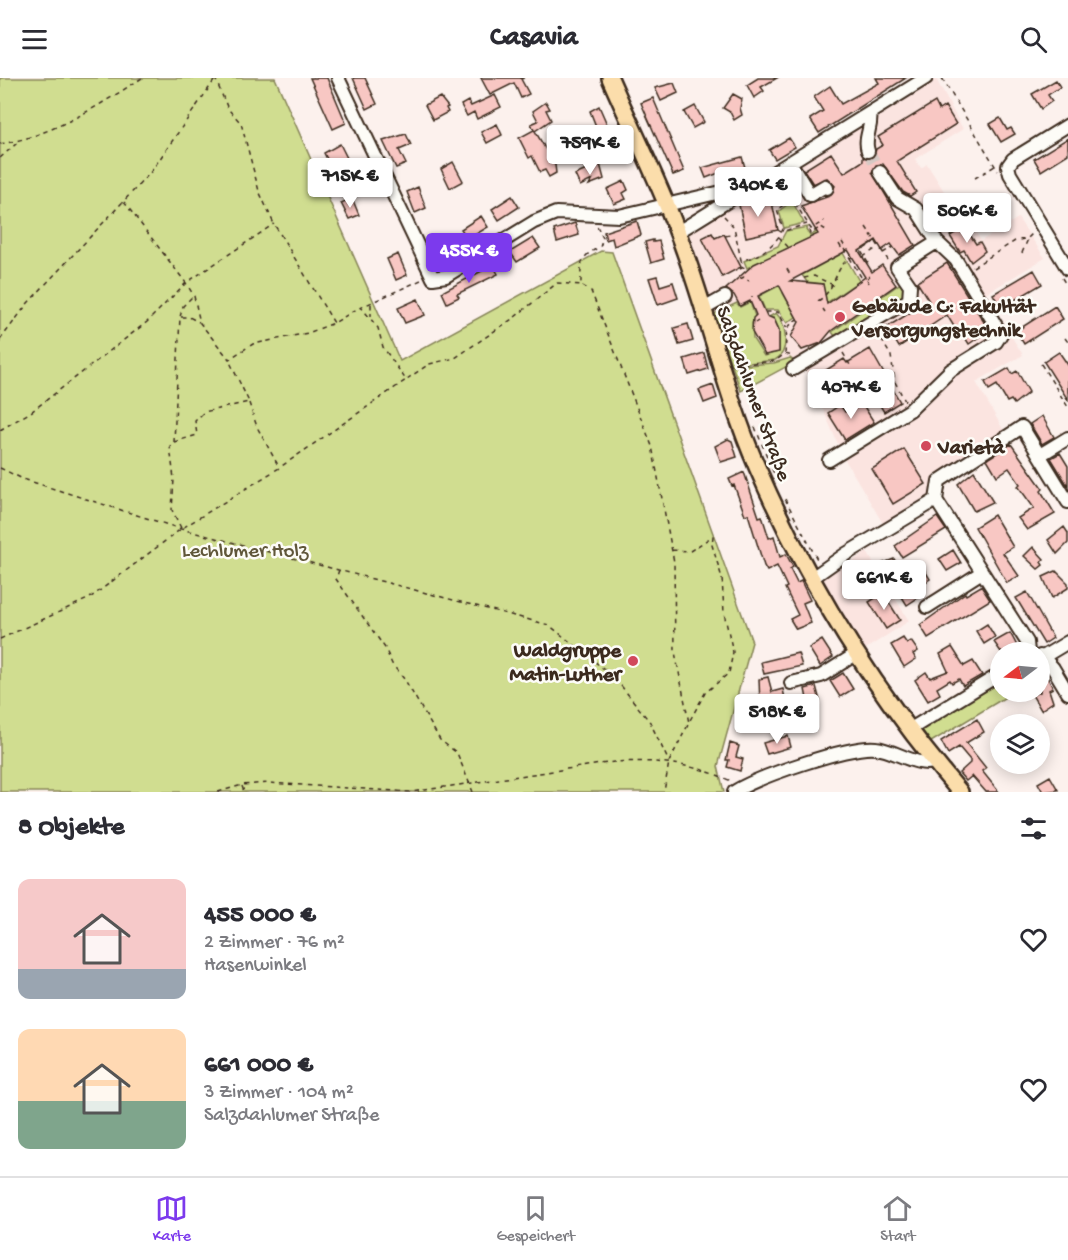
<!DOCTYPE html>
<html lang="de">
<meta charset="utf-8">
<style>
body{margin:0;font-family:"Gochi Hand",sans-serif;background:#f7f7f7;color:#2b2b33;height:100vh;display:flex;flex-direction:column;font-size:22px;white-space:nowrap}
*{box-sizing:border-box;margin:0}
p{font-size:20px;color:#7c7c81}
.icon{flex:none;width:33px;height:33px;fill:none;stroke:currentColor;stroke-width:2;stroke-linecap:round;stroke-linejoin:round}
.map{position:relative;height:714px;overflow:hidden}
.panel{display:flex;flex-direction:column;background:#fff;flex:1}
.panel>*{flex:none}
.needle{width:39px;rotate:254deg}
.fabs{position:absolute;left:990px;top:564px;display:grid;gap:12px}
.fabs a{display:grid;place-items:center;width:60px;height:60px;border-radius:50%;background:#fff;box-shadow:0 3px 15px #0003;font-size:30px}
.price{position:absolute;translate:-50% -51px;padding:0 14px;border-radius:6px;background:#fff;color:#222;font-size:20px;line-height:39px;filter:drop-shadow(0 2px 3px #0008)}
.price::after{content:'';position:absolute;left:50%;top:36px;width:18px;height:14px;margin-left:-9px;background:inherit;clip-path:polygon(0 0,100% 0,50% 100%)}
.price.current{background:#7c3aed;color:#fff}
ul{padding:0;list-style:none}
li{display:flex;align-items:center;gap:18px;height:150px;padding:0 18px}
li span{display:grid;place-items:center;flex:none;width:168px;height:120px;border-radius:12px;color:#555}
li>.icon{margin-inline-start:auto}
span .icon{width:72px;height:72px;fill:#fffc;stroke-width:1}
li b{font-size:26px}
h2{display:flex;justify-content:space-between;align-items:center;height:72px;padding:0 18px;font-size:26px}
header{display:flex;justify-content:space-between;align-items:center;height:78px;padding:0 18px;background:#fff;font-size:27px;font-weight:800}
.tabs{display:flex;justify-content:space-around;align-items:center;height:84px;border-top:2px solid #e1e1e2;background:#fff;font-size:16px;color:#7c7c81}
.tabs a{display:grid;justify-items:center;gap:3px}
.tabs .current{color:#7c3aed}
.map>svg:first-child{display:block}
.built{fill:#fbe4e0}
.green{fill:#d0dd90;stroke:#868457;stroke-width:1.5}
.building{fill:#f8c7c3;stroke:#3b2a1e;stroke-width:1.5;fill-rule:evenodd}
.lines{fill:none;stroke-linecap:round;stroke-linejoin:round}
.minor-tunnel{stroke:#d5c9c4;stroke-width:12;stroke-dasharray:12 6;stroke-linecap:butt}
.minor-casing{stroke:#3b2a1e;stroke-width:16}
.major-casing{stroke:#3b2a1e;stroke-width:20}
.path{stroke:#3b2a1e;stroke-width:1.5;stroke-dasharray:4.5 4.5;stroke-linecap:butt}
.minor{stroke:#fdfcf7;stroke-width:12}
.major{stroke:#fbddab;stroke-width:15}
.poi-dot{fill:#d1495b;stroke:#fdfcf7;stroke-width:2}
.labels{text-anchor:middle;stroke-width:5;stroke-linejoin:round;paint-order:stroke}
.poi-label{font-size:21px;font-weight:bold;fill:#3b2a1e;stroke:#fdfcf7;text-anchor:start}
.street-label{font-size:21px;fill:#3b2a1e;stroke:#fdfcf7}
.park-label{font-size:21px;fill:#60573a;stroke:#fdfcf7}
</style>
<header><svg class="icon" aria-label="menu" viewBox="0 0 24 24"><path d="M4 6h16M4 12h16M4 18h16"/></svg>Casavia<svg class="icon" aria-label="search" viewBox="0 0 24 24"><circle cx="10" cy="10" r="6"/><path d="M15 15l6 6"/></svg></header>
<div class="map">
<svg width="1068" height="714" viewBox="0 0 1068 714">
<rect width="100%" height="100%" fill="#fcf1ed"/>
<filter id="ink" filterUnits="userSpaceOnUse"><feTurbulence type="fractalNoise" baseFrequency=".0167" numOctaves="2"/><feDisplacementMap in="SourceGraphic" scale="12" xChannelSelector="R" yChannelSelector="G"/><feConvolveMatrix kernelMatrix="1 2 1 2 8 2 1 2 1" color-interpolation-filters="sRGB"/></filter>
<g filter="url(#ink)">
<path class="built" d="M936 1 963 51 915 81 921 90 927 86 960 139 965 136 981 163 1018 140 1045 180 985 216 1023 277 976 304 1004 353 935 399 932 420 885 449 844 380 803 285H795L739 314 688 161 691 153Z
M867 474 909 543 861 574 819 503Z"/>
<path class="green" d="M0 0H275L400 283 601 173 612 174 752 564 718 688 724 714H0Z
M792 123 804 145 784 150 779 133Z
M808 149 806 152 810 158 818 153 819 156 747 190 744 183 778 168 786 153Z
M843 175 859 203 822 228 823 206 807 204 802 197Z
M790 202 783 215 796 239 787 245 778 232H765L759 218Z
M905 202 906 222 838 262 832 254Z
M750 224 756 241 752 245 753 261 764 278 779 274V252L774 240 769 239 776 235C787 246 790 274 775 282L731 287 714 236 737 225 740 229Z
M790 280 795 284 741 313 732 288 774 285Z
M1000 599V614H1014L931 664 922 668 909 652Z"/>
<path class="building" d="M310 0H327L346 45 333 51Z
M353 0H365L377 26 367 31Z
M481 0H524L521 1 529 16 521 20 514 5 490 17Z
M758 0H777L761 9 764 13 754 20 747 7Z
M876 0H906L819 55 810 41 823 33 814 19 830 8 841 26 879 5Z
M1056 2 1060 9 1048 17 1052 23 1041 31 1032 16Z
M674 5 678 15 661 23 655 10Z
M733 16 742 21 740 30 742 37 734 42 730 34 723 30Z
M495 17 501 29 477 41 474 34 467 38 461 27 468 23 471 28Z
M440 19 448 29 446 30 448 34 433 42 425 27Z
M653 20 684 93 673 97 641 25Z
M546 24 550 31 546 32 551 42 535 53 555 87 556 95 549 99 545 92 540 94 532 78 529 80 519 60 534 52 531 46 538 43 533 33Z
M935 24 939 32 945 28 956 46 897 83 916 114 910 118 903 114 883 86 876 87 872 94 915 167 899 177 891 166 882 172 876 162 859 173 872 194 882 187 896 207 831 253 821 265 802 272 791 259 799 244 779 207 758 218 767 238 774 241 779 252V274L765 277 752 254 753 240 756 237 750 223 740 228 734 217 726 211 754 186 818 156 801 128 830 118 835 108 827 100 813 106 804 92 831 75 844 95 863 83V79L869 81 874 78 876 71 883 67 878 59ZM848 172 865 199 827 226 823 206 790 203Z
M599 28 617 69 606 74 590 33Z
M695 28 704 44 693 50 684 34Z
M1000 40 1007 52 1011 50 1015 56 1001 64 990 46Z
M497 46 502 57 487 65 481 54Z
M406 56 411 67 399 72 406 86 396 90 383 63Z
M789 60 795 69 775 81 769 72Z
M1068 60V76L1041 93 1034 81Z
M340 66 355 96 351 98 354 105 343 109 340 103 327 109 322 98 333 93 324 75Z
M742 79 746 93 731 98 729 91 706 100 702 90Z
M453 84 463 103 450 110 441 91Z
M600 86 604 101 589 107 592 102 580 108 575 97Z
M624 103 628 112 623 115 626 121 614 126 607 111Z
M418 109 426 130 415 135 407 114Z
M512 118 519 129 499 142 492 131Z
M352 120 359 137 349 141 341 125Z
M771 120 778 152 746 159 739 127Z
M943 124 953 141 938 150 927 134Z
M481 138 488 149 468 161 461 151Z
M637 143 641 157 614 168 612 160 606 162 604 154Z
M575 145 579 157 557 164 554 152Z
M965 149 976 166 980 164 985 173 971 184 964 172 960 174 950 158Z
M712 155 715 160 724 156 741 189 722 199 702 160Z
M450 158 457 168 436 181 430 170Z
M533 160 540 170 517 184 510 174Z
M653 162V164L659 163 664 181 651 185 645 164Z
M398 176 407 197 396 202 387 181Z
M947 185 989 252 969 266 964 258 961 260 947 237 899 269 887 249 929 223 917 204Z
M493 187 498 196 457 216 459 219 447 225 442 214Z
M1034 192 1042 206 1001 230 993 216Z
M657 198 660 208 673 204 678 220 658 227 649 200Z
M418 221 425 237 405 245 398 230Z
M1055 228 1063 241 1024 266 1016 253Z
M688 246 693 263 679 267 674 250Z
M870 271 900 324 884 334 864 301 835 319 825 303 822 304 818 297 844 281 847 285Z
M1059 274 1068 287V322L1044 284Z
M704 275 708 291 689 297 684 281Z
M1009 290 1012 296 1017 293 1029 314 1014 326 1011 322 1007 324 997 307 989 312 985 304Z
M713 307 717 320 704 325 699 312Z
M861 324 874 344 845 362 828 335 840 327 845 334Z
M1042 338 1054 359 1042 366 1030 346Z
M728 361 732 363 737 379 721 384 715 368Z
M1011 366 1043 411 1041 413 1055 436 1027 452 1018 440 1034 430 1018 408 1020 406 1009 390 997 398 987 381Z
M904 371 926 406 893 426 872 391Z
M1060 375 1068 388V408L1051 380Z
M974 393 993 424 974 433 958 406Z
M744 394 759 439 762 438 769 460 774 458 780 479 786 476 793 489 790 491 797 505 801 503 810 522 803 525 811 545 796 551 790 541 798 537 785 510 787 509 777 488 767 493 764 488 748 436 745 437 734 407 732 408 729 401Z
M994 437 1013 469 1003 475 1019 498 1007 505 975 449Z
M937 439 946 452 902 479 895 468Z
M1064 449 1068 455V465L1057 476 1048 462Z
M1033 469 1044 481 1041 484 1043 487 1038 491 1024 478Z
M953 472 961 485 947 493 939 481Z
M894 481 905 500 924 491 930 501 914 512 919 519 907 527 894 506 880 514 872 501 880 496 876 488Z
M1056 493 1068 505V510L1052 520 1043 499Z
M981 508 990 522 928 560 920 547 965 515 966 517Z
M1027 514 1053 560 1044 566 1016 520Z
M883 515 900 542 886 551 869 524Z
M987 546 995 559 984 566 976 553Z
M1010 555 1014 562 1020 574H1001L994 564Z
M903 560 907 566 911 563 918 573 913 576 916 581 904 589 891 567Z
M822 562 833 579 820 588 809 570Z
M952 569 964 588 973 583 982 597 963 608 959 601 952 605 950 602 937 610 940 616 928 623 915 602 926 594 930 600 948 593 940 576Z
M798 575 802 588 764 596 761 584Z
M843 595 853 611 840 619 830 603Z
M768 599 772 614 783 611 788 636 771 640 768 625 760 627 759 601Z
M1047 599 1053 610 1049 612 1053 624 1041 632 1032 617 1040 614V604Z
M816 608 820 623 808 626 805 611Z
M977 641 984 654 966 665 986 690 982 693 999 714H986L972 698 966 703 959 695 970 685V682L959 669 948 676 941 663Z
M788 658 791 669 767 676 763 665Z
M730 665 739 668 736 679 743 681 740 693 727 689 729 682H726Z
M1050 698 1058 712 1043 714 1038 705Z"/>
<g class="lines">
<path class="minor-tunnel" d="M868 73 880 94"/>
<defs>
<path id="minor" d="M338 0 433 200 446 198 534 144 556 135 619 138 751 107
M1068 47 1013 81 1008 88 1010 96 1068 191
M868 73C863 60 873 49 870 35
M790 84 810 117 825 108 827 110
M678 154 926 0
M702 232 725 219
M793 291 909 222 910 208 897 189 937 164
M1040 377 1068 360
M829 382 910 332 951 292 996 264 1001 256 956 182 937 164 916 131 897 120 880 94
M936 422 1027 564 1028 574
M812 500 846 476 936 422 939 403 1022 349 1068 424
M927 529 982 494
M1040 578 1043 579 1068 564
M1043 579 1053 590 1068 615
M791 605 821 598 856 576
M909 652 1000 596
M734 714C757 699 850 667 876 670 895 672 916 689 934 684"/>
<path id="major" d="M610 0C632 51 658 101 677 153 707 230 724 313 757 389 808 507 876 616 960 714"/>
</defs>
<use href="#minor" class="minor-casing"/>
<use href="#major" class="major-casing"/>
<path class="path" d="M215 0 228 31 241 45 259 113 274 146 334 245
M942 0 998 93
M0 66C50 59 100 27 142 0
M0 80 17 65
M975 100 995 88
M781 102 811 151 824 143
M124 124 186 205 194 218 200 245 229 281 253 266 308 255 334 245 357 231 421 202
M724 138 734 149 741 182C758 180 776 167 783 151L777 132 792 120
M597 148 603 160 600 169C578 180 581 184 581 207L591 213 652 368 674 484 675 574 689 645 669 684 664 714
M866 149 888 182
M778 152 781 154 807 146
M809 152 810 156 821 149 826 152
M943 154 967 139
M725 158 735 156
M779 159 790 171
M842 164 845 169
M839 166 842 171
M844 171 850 180 852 179
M883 175 893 169
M1022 175 1028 161
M863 179 877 170
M868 185 861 173 874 164
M973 189 1015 163 1028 160 1033 155
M740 191 744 189 741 183
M787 191 791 198
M804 200 814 198 833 207
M867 200 870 198
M1062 200 1068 210
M740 201 744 199 749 203
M867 201 869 205
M752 218V219
M818 223C836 212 834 190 850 180L861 199
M371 226V239
M823 231 825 234
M766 234H778L787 250
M181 239H189L199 244
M755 245 758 243
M877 254 891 278 895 304 905 323
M1065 260 1068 264
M0 262 28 225 150 95 216 0
M843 275 850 287
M785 276 787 250 797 241
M1041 286 1068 329
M734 287 775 283 785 276 793 278
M407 301 429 286 455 280 515 239 557 205 581 207
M249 325 257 349 279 389
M755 349 777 403
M0 352 31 334 147 244 186 205 274 146
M174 364 180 239 183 228 193 218
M0 390 23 401 181 451 549 547 614 599 650 644 669 684
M785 421 818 483
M181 450 172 432 174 401 170 368 174 364 197 357 195 343 204 334 249 324 229 282
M672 472 690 473 713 458 712 467 722 500 724 535 733 574 729 595 705 615 689 644
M339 492 336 501 385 570 392 586 405 602 440 662 457 675 473 714
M0 561 90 520 181 451 279 390 406 302 383 269 378 250 361 229
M242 708 244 714
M218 714 242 707 269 705 411 714 614 684C656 682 693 685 731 703"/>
<use href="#minor" class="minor"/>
<use href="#major" class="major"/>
</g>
</g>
<g class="poi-dot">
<circle cx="840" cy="239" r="6"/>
<circle cx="926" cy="368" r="6"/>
<circle cx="633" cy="583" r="6"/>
</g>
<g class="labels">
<g class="poi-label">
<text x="852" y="234">Gebäude C: Fakultät<tspan x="852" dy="24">Versorgungstechnik</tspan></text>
<text x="938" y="375">Varietà</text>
<text x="621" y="578" text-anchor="end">Waldgruppe<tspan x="621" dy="24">Matin-Luther</tspan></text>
</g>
<g class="street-label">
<text transform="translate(755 315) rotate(70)" y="7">Salzdahlumer Straße</text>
</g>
<g class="park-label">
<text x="245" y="478">Lechlumer Holz</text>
</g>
</g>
</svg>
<div class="fabs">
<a><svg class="needle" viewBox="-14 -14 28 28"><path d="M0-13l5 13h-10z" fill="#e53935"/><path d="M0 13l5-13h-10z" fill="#7c7c81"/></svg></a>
<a><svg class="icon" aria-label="layers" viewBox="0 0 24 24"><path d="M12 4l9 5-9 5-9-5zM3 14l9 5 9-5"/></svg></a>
</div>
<b class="price" style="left:590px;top:98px">759K €</b>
<b class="price" style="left:350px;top:131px">715K €</b>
<b class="price" style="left:758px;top:140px">340K €</b>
<b class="price" style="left:967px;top:166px">506K €</b>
<b class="price current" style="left:469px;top:206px">455K €</b>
<b class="price" style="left:851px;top:342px">407K €</b>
<b class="price" style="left:884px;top:533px">661K €</b>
<b class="price" style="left:777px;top:667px">518K €</b>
</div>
<section class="panel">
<h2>8 Objekte<svg class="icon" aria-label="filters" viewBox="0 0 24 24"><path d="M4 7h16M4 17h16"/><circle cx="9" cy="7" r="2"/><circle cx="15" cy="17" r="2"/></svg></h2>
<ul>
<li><span style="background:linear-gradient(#f6c9c9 75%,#9aa5b1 0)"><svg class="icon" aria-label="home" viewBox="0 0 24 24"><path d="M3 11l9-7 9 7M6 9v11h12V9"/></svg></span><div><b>455 000 €</b><p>2 Zimmer · 76 m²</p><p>Hasenwinkel</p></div><svg class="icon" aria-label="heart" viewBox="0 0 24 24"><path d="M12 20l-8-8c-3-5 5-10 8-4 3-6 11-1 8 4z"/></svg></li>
<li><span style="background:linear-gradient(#ffd9b3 60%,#7fa58c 0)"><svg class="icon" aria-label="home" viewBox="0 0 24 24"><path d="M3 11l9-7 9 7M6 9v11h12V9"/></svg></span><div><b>661 000 €</b><p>3 Zimmer · 104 m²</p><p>Salzdahlumer Straße</p></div><svg class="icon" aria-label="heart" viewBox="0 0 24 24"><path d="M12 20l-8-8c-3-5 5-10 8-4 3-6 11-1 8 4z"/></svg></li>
</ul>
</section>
<nav class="tabs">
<a class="current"><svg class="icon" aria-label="map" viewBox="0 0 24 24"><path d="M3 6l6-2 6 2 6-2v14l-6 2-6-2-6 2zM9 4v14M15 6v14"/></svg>Karte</a>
<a><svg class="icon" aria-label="saved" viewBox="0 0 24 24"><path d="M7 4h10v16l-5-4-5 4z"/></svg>Gespeichert</a>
<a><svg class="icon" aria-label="home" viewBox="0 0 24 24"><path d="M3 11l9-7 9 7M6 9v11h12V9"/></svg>Start</a>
</nav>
